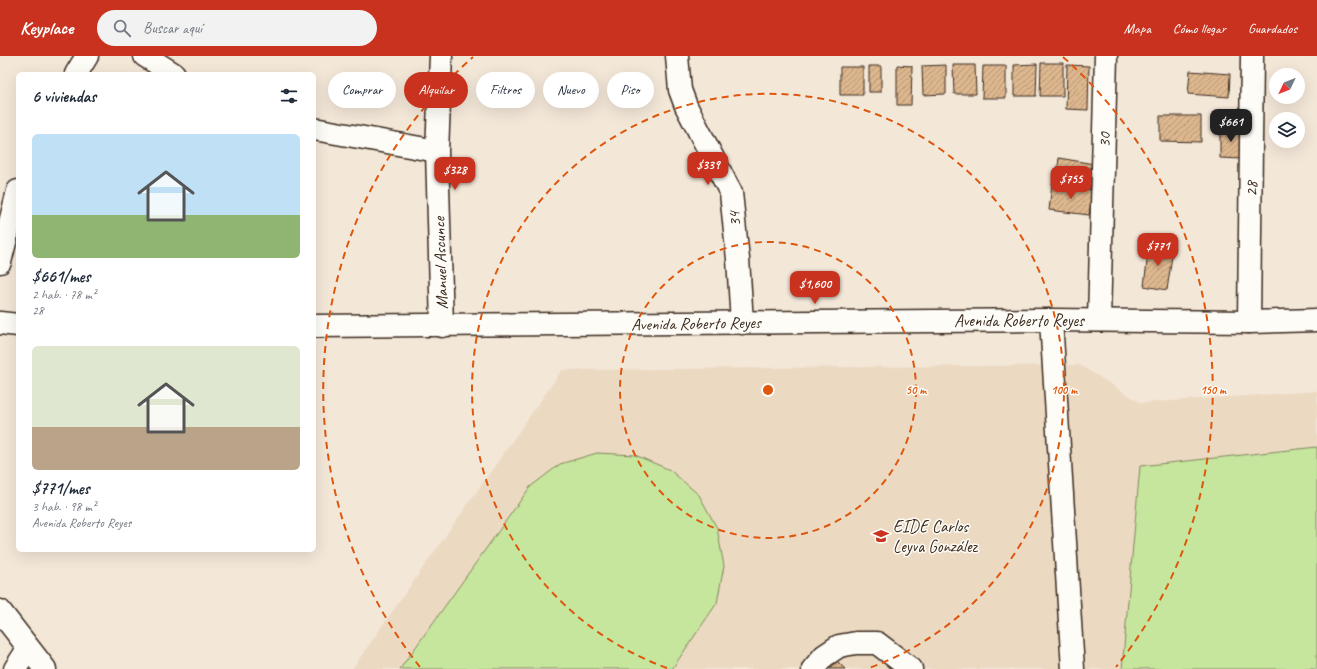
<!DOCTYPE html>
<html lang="es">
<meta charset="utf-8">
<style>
body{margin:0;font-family:Caveat,sans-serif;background:#f2f2f3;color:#1f2937;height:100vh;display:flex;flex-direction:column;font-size:15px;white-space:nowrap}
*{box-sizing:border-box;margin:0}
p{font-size:13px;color:#747a83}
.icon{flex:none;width:22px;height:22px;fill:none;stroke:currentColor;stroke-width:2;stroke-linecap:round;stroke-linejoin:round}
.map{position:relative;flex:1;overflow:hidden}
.drawer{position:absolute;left:16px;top:16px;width:300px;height:480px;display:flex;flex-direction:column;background:#fff;border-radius:6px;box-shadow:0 4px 16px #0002}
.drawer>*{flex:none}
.hud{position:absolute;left:328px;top:16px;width:380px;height:36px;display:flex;gap:8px}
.needle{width:26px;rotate:227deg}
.fabs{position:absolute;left:1269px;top:12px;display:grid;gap:8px}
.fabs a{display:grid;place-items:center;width:36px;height:36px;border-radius:50%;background:#fff;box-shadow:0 4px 16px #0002;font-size:20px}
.price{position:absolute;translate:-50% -34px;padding:0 9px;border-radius:8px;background:#c8321e;color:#fff;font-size:13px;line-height:26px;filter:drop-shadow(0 1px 2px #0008)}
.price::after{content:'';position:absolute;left:50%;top:24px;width:12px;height:9px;margin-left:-6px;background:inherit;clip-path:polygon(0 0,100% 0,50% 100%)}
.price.selected{background:#222;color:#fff}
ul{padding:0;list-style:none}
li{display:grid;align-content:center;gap:8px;height:212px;padding:0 16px}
li span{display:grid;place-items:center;height:124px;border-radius:6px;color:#555}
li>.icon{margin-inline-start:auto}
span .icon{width:72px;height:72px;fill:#fffc;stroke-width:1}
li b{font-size:17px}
h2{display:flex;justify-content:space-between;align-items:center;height:48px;padding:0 16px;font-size:17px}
.pill{padding:0 14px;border-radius:18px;background:#fff;box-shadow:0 4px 16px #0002;font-size:14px;line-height:36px}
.pill.selected{background:#c8321e;color:#fff}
header{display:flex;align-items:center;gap:24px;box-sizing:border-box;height:56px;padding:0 20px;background:#c8321e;color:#fff}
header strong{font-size:19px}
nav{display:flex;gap:22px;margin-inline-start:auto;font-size:14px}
.search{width:280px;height:36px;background:#f2f2f3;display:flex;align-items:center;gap:10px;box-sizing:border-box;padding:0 14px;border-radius:22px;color:#747a83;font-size:15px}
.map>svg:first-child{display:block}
.built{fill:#ecd9c2}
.grass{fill:#c6e59d;stroke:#80885e}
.building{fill:url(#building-hatch);stroke:#3b2a1e}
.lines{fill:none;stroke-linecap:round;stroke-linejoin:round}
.minor-casing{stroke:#3b2a1e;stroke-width:25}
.major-casing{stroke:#3b2a1e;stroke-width:25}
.minor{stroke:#fdfcf7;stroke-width:22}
.major{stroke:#fdfcf7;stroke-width:22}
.ring{fill:none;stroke:#df570d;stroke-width:2;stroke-dasharray:7 5}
.labels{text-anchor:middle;stroke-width:3;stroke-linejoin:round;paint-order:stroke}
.street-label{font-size:17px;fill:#3b2a1e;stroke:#fdfcf7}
.poi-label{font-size:17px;fill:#3b2a1e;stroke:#fdfcf7;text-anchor:start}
.centre{fill:#df570d;stroke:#fdfcf7;stroke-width:2}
.ring-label{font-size:12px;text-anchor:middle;font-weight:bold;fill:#df570d;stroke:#fdfcf7;stroke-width:3;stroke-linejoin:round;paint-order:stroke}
</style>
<header>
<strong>Keyplace</strong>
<div class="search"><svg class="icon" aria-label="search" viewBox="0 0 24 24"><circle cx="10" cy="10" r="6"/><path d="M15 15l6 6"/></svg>Buscar aquí</div>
<nav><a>Mapa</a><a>Cómo llegar</a><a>Guardados</a></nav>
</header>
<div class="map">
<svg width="1317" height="613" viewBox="0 0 1317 613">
<defs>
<pattern id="building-hatch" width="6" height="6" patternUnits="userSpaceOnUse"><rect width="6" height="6" fill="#ddb78e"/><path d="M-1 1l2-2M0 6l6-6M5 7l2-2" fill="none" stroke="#b49573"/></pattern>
</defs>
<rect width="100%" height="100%" fill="#f3e7d8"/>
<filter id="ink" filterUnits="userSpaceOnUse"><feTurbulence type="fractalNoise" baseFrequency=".025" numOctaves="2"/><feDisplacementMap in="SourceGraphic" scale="8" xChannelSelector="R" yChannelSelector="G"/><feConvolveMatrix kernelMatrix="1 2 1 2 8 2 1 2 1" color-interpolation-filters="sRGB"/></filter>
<g filter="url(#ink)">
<path class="built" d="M1080 309 1141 347 1317 335V613H352L562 314Z"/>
<path class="grass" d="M1317 391V613H1122L1140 410Z
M597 397 635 399 670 414 699 439 717 472 724 510 717 547 672 613H400L530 431 560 408Z"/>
<path class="building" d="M1041 7H1063V40H1040Z
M1037 8 1036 40H1014V9Z
M897 9 912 10 911 49H897Z
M946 9V38L923 39 922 10Z
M953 9H975L976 38H954Z
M1067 9 1089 10 1088 54 1066 53Z
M869 10H881V36H869Z
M983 10H1006V42H982Z
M840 11H863V39H840Z
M1190 15 1230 18 1229 41 1188 38Z
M1160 60H1201V86L1160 85Z
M1220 71H1242L1241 103 1220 102Z
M1059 102 1094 108 1090 132 1056 126Z
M1052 128 1093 134 1089 159 1049 154Z
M1149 189 1173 193 1167 234 1144 230Z
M837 605 845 613H830Z"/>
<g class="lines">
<defs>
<path id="minor" d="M145 0 174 18
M441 0 437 95 442 270
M677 0 680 34 686 50 731 137 738 203 742 267
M76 18 87 0
M314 73 437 95
M0 206 18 135
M1051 264 1073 613
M1099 264 1106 0
M1249 266 1252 0
M0 555 45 613
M15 613 28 593
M813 613 824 600 839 590 856 587H877L911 613"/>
<path id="major" d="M0 267 18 269
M314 270 1051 264 1249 266 1317 264"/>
</defs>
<use href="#minor" class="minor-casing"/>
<use href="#major" class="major-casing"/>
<use href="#minor" class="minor"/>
<use href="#major" class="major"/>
</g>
</g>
<g class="ring">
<circle cx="768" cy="334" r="148"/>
<path d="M667 612A296 296 0 1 1 869 612"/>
<path d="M420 611A445 445 0 0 1 473 1M1063 1A445 445 0 0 1 1116 611"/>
</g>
<defs>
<symbol id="school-bare" viewBox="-9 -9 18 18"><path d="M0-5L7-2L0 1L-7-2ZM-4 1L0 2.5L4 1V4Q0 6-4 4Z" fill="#c8321e" stroke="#fdfcf7" stroke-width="2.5" paint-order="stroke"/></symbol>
</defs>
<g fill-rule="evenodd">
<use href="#school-bare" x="870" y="469" width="22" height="22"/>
</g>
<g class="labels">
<g class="street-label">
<text transform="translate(1104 84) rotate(-88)" y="6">30</text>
<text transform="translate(1251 133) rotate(-89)" y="6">28</text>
<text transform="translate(734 163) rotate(-96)" y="6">34</text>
<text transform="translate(440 207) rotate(-92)" y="6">Manuel Ascunce</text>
<text x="1019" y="270">Avenida Roberto Reyes</text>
<text transform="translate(696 267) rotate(-1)" y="6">Avenida Roberto Reyes</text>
</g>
<g class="poi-label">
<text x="893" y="476">EIDE Carlos<tspan x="893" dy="20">Leyva González</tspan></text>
</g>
</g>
<circle cx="768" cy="334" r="6" class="centre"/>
<g class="ring-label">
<text x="916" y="338">50 m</text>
<text x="1064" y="338">100 m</text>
<text x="1213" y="338">150 m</text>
</g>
</svg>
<div class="fabs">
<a><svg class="needle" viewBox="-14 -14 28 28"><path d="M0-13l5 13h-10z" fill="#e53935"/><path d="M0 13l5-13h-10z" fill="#747a83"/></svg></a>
<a><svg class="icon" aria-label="layers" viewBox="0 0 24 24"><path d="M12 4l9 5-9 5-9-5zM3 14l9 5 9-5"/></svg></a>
</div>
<b class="price selected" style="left:1231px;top:87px">$661</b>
<b class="price" style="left:708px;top:130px">$339</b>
<b class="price" style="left:455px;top:135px">$328</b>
<b class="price" style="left:1071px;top:144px">$755</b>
<b class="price" style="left:1158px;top:211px">$771</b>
<b class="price" style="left:815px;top:249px">$1,600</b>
<div class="hud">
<a class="pill">Comprar</a>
<a class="pill selected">Alquilar</a>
<a class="pill">Filtros</a>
<a class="pill">Nuevo</a>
<a class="pill">Piso</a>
</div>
<section class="drawer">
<h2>6 viviendas<svg class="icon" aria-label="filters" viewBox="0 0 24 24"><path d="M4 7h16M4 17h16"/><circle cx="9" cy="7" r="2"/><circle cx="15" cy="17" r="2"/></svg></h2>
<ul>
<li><span style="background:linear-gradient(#bfe0f5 65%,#8fb573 0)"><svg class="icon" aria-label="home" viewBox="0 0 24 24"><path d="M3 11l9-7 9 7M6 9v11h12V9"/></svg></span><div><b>$661/mes</b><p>2 hab. · 78 m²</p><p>28</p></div></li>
<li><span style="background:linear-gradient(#dfe7d0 65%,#b9a48a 0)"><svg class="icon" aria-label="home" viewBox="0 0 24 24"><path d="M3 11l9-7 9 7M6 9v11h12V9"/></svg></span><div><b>$771/mes</b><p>3 hab. · 98 m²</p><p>Avenida Roberto Reyes</p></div></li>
</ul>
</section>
</div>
